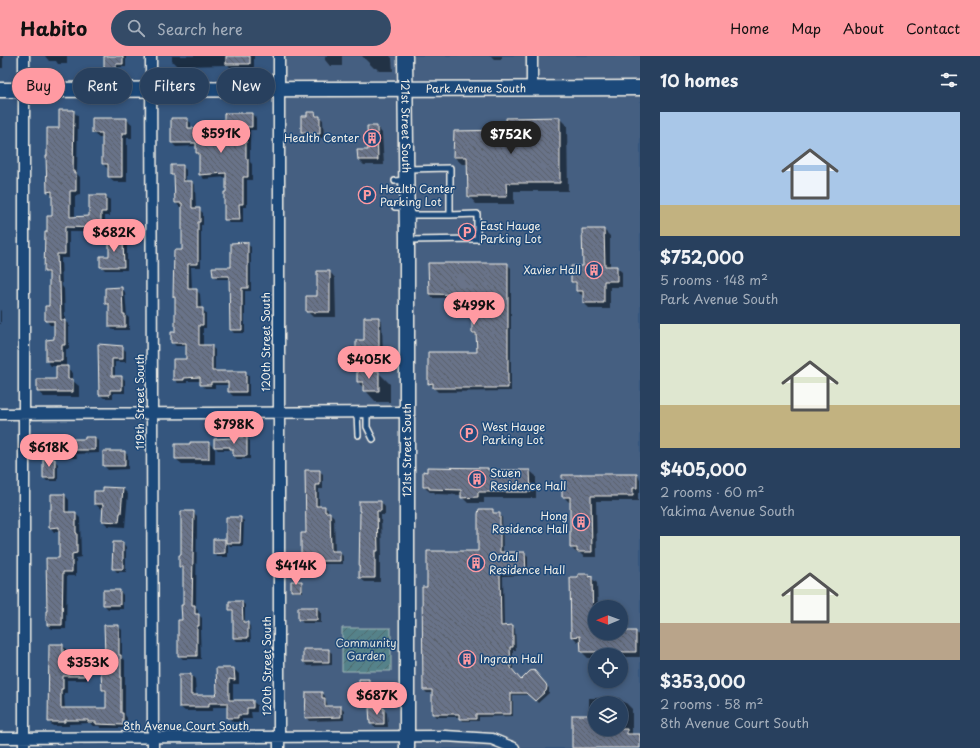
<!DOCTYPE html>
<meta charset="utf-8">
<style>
body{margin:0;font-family:"Playpen Sans",sans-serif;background:#344b67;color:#f1f3f6;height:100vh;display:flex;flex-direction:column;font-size:15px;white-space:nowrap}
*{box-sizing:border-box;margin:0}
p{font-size:13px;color:#a5afbc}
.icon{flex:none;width:22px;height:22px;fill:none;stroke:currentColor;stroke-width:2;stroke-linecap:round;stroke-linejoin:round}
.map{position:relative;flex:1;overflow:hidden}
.side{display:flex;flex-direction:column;background:#28405e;width:340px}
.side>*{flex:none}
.hud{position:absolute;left:12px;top:12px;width:380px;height:36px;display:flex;gap:8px}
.needle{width:26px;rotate:269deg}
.buttons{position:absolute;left:588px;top:544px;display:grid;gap:8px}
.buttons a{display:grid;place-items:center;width:40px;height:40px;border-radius:50%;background:#28405e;box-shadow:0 2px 6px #0003,0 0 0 1px #445973;font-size:20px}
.price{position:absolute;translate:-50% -34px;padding:0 9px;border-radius:14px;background:#ff9aa2;color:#111;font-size:13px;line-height:26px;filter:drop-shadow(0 1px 2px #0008)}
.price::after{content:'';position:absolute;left:50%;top:24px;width:12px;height:9px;margin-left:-6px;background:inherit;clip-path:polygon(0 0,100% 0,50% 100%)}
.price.current{background:#222;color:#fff}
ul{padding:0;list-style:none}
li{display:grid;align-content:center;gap:8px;height:212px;padding:0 20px}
li span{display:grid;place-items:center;height:124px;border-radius:0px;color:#555}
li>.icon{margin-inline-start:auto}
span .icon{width:72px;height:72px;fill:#fffc;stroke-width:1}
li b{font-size:17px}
h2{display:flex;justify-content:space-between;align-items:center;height:48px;padding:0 20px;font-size:17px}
.chip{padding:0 14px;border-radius:18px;background:#28405e;box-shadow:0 2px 6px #0003,0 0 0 1px #445973;font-size:14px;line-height:36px}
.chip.current{background:#ff9aa2;color:#111}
header{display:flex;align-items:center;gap:24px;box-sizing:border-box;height:56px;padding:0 20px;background:#ff9aa2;color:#111}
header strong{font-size:19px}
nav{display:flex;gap:22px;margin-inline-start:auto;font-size:14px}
.search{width:280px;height:36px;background:#344b67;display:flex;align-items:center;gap:10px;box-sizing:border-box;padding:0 14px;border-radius:22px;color:#a5afbc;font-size:15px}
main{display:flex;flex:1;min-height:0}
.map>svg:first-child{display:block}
.built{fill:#455f81;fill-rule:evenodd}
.garden{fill:url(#garden-furrows);stroke:#a4bab9}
.shadow{fill:#0007;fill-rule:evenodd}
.building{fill:url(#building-back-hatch);stroke:#f4f1e8}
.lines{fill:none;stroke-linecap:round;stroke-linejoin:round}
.lane-casing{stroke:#f4f1e8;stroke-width:8}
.street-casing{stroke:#f4f1e8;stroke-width:13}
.secondary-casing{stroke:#f4f1e8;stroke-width:17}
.lane{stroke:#1f4a7a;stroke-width:5}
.street{stroke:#1f4a7a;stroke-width:10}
.secondary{stroke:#1f4a7a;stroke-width:14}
.labels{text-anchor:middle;stroke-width:3;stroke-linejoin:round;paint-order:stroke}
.street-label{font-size:11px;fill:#f4f1e8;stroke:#1f4a7a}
.poi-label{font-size:11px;fill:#f4f1e8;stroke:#1f4a7a;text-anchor:start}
.park-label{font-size:11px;fill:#dce0da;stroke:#1f4a7a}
</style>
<header>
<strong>Habito</strong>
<div class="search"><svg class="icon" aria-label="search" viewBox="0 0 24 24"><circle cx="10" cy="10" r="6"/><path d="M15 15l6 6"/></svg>Search here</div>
<nav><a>Home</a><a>Map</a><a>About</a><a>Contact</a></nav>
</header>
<main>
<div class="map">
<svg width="640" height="692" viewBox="0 0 640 692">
<defs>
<pattern id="garden-furrows" width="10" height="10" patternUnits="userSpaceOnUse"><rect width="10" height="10" fill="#55828a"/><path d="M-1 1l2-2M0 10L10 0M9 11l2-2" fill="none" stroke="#50686b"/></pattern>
<pattern id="building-back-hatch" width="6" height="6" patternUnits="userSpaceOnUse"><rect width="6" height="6" fill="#697389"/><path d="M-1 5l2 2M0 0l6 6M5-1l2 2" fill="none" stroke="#595e68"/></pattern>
</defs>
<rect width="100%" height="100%" fill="#35567e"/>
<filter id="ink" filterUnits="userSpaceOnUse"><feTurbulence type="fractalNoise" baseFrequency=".025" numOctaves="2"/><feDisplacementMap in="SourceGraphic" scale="8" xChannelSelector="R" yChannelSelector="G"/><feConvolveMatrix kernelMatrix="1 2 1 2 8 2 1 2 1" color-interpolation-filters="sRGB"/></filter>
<g filter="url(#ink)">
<path class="built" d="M282 0H640V692H407V681L392 674 286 676ZM595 551H621V577H595ZM595 599H621V625H595ZM595 647H621V673H595Z"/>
<path class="garden" d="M342 572H391V615H342Z"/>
<path class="shadow" d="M0 0H3V12H0Z
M45 0H67V8H58L56 5H49Z
M105 0H126V11H119V15H108L105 11Z
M172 0H254V13H232L228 9 177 10 172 5Z
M325 0H342V10H330L325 4Z
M362 0H390L392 2 393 15H379L376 12H374Z
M444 0H502V3H494L491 0Z
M73 55 78 60 77 118 80 121V139L75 140V162L90 161 106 140 110 144V160H105V176H69V202H61L62 230 64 233 65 265 69 269V293H66V311L73 317V325L79 330V341H44L38 336 57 324V310H51L47 305V285L55 284V269H50L46 264 50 251V220L45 215 48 177 53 161 52 140 48 135 60 73Z
M315 57 323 64 324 82H314L312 80H306L302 76 308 61Z
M252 58 256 62V74H250V106L252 108V124H247V151H243V167H229L225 163 227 121 204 123 200 119V101L197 97V90L176 91 172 87 187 63 191 67V73H225Z
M559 62 567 70 568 135H514V148H476L469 140 468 108H462L454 101 508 75Z
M126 63 132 68V82H127V126H115L109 121V114L103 108V82H99L93 77Z
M377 71 382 77 384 109H364L359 104 369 94Z
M182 110 186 114V126H192L195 130 196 153H199L203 157V169H201V211H191L192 234H196L200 238 201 253H202L206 257V272H203V290H211L215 294V316H245L249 320V340H233L229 336V329H215V332H205L201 328V325H187V327H178L174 323 187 304V290H176L172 286 176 277V243L174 241 183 195V151H180L176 147 175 122 172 118Z
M583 174H604L610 180V211H616L622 216V231H610V253H590L584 247V241L577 235V230L572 225 584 211Z
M121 179 125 183V186L127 188V214H105L101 210 110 201Z
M247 188 251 191V235H245V277H234L231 274 230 223H217L214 220 232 212Z
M429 208H507L511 212V335L438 336 429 327 478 297 477 281 473 277 478 263V242H433L430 238Z
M330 216 335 222 336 261H313L307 255 318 241Z
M121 232 125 236 127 260 129 262V274H113L110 271V252L106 248Z
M0 254 1 255V268H0Z
M379 262 382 266 383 302H361L357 299Z
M99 289 122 291 126 295V306H115V321H122L125 324V337H113V342H104L100 339Z
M358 316H378L390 328V346H376L358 326Z
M95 382 99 386V397L76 398 77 402H53L58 408V425H47L44 422 53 404 48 399 86 384Z
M246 382 250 385V403H237L234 400V394H218L215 391Z
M209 387 215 393V408H182L176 403Z
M124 396 128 399V413L108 414 104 410Z
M488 413 490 415H530L536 420V442H484V447H468L462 441V439L436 438 434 436H430L424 431Z
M306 415H319L323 418V433H319V451H325L328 454V457H330L334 461 335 496H339L343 500V508H318V519H302L299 515 307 478Z
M637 419 640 423V437H638V445H596L597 501H584L580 497H577L571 492V446H569L563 440Z
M123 433 128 438 125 471 108 470 103 465V453H101L95 448Z
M65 439 69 444V457H75L80 462 81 501 76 502V520H67L66 573H52L48 569 47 565 60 503V475L54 476 50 471Z
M381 446 385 451V459H381L382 499H380V526H365L360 522 361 456 360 455Z
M492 454 495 458H499L502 461 503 497H525L528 500V519L503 520 504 570H513L515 573 516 594H513V616L521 625 533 615 549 632V637L538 647 530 639H513V660L479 661V665H463L460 661H436L433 658V637H427L424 634 423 532H428L479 496Z
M193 456 197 460 196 551 198 554V558L202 562V574H200L201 603H183L179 600 184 550V515L180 511Z
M240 462 244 465 243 490H230L228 487V501H217L214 497 224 484 227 486Z
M123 487 126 491V516H117L113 512Z
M588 519 597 527 598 551H595V577L635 576 640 580V601H621V599H595V602H588L582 596V586H578L572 580 579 522Z
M302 526 303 528V536H293L292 534Z
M104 535H120L123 539V553H108L104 549Z
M242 546 245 549V567H247L250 570 251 585H237L234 582V557L230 554Z
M299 552H317L321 556V567H303L299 563Z
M118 570 122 574V602L125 604V659L127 662V672H101L99 670H93L90 667 69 668V670H53L49 666 50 589H62L66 593V607H83L87 611V624H67V637H64L65 653H107V638L103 634Z
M328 594 332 597V609L307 610 304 606Z
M234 613 239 618V628H233V645H252L257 649V656H251L252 663H242V666H233L228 661V651H213V655H185L180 651V619H191L195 623 196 640H216Z
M369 624 372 628 373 641H364L360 638Z
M322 637 325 640 328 651H340L344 655V664L309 665 306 661Z
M589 642H619L625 647H626L632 653V679H640V692H573L589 660ZM595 647H621V673H595Z
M384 653 387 657 388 671H374L371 667Z"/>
<path class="building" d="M104 0H123V8H116V12H104Z
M226 0H250V8H226Z
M59 54H74L73 116H76V135H70V161L89 160V139H106V156H101V172L65 171V198H57L58 227H60L61 264H65V289H62V305H46V284L54 283V265H45V250H49V216H44L45 176H47V160H52V135L47 136 46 100H47V72H59Z
M307 56H315L316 60H320V78H309V76H301V60H307Z
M224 57H252V71H246V103H248V121H243V148H239L240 164H224V136H226V117L199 119V97H196V87H171V62H188V72H224Z
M560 61V127H506L507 141H468L467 101H453L454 75 507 74 506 62Z
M92 62H127V77H122V121H108V108H102V77H92Z
M367 70H377L378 104H358L357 94H368Z
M171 109H183V125H192V152H200V166H198V208H188V233H197V252H203V269H199V289H212V315H246V336H228V326H211V329H200V321L184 322V324H173V303H186V287H171V276H175V241H173L174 194H182V147H175L174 119H171Z
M582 173H604L605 210H617V225H604V247H583V235H576V226H571V210H583Z
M109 178H122V183H123L124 211H100V200H109Z
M248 186V232H242V274H230L229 220H213L212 211H231V187Z
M428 207H508V332H433V327L428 328V296H477L476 277H472V262H477V239L429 238Z
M317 215H330V256H306V240H317Z
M122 231 123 258H125V271H109V248H105V232Z
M364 261H379V299H356V284H364Z
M98 288 123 290V303H112V320H122V334H110V339H99Z
M56 310H68V323H73V336H37V323H56Z
M357 315H379V335H363V326H357Z
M85 381H95V394H73V399H47V386H51V383H85Z
M233 381H247V400H233V393H230V391H214V383L233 382Z
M190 386H209V403H175V388H190Z
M103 395H125V410H103Z
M43 403H55V422H43Z
M427 411 488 412V414H530L531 436H478V441L461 442V434L429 433V431H423V415L427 416Z
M305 414H320V429H316V450H325V456H330L331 495H340V505H315V516H298V504H301V477H306Z
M581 418H637V432H633V440H591L592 496H577V492H570V441H562V419H581Z
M103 431 123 432 121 457H120L119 466 102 465 103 448H94V435H103Z
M51 438H65V456H76V477H77V497L72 498V516H63L62 569H47V565H46V555H47L46 502H59V471L49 472V454H51Z
M359 445H381V455H377L378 495H375V522H359L360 455H359Z
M479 453H493V457H500V496H525L526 517H500L501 570 513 569V591H510L511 612 521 624 530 615 534 614 546 628 547 631 546 635 535 645 526 637H511V658H476V663H459V658H432V634H423L422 531H427V495H478V458Z
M181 455H194L192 549H195V558H199V570H197V600H178V564H182L181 549H183V511H179V499H181Z
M226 461H241L240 487H226Z
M213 483H225V497L213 498Z
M113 486H123V513H112Z
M578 518H589V521L592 520 593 575H595V577H621V575H636V596H581L580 580 571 581 570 521H578Z
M291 525H302V535H291Z
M103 534H120V549H103Z
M229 545H242L243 566H248V582H233V554H229Z
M298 551H317V564H298Z
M104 569H119V599H121V657H123V669L96 668V666H88V664H65V666H48L49 588H63V606H84V620H63V633H61V652H106V634H102L101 616V599H105Z
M303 593H329V606H303Z
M216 612H234L235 624 229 623V644H253V652H247V659H238V662H227V647H209V651H179V618H191V639H215L217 637Z
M359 623H369V638H359Z
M306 636H322V642H325V650H341V661L305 662Z
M369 652H384V668H370Z
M572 659H595V673H627V678H640V692H572Z"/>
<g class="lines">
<defs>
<path id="lane" d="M407 113 450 112V159L477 158V183L408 184
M395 125 405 124
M395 151H406
M407 159H450
M357 357 358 379
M367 357V371L373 383"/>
<path id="street" d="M151 0 153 692
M279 0V692
M532 32V0
M0 358 407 356
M0 682 445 680 492 683 514 692
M24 692V0"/>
<g id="secondary">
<path id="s1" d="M405 0 407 184V692"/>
<path id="s2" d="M0 34 640 32"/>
</g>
</defs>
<use href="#lane" class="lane-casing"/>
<use href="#street" class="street-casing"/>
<use href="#secondary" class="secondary-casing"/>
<use href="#lane" class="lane"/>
<use href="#street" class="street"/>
<use href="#secondary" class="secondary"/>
</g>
</g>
<defs>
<symbol id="building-ring" viewBox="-11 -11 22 22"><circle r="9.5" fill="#1f4a7a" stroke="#ff9aa2" stroke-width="1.5"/><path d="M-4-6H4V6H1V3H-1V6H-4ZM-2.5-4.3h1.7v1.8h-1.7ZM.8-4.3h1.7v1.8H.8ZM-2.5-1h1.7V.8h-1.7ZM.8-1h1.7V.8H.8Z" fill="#ff9aa2"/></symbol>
<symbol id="parking-ring" viewBox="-11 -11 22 22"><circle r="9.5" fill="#1f4a7a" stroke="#ff9aa2" stroke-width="1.5"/><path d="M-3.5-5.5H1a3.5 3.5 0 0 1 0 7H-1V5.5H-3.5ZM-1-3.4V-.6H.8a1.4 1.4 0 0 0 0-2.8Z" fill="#ff9aa2"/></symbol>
</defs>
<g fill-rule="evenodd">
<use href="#building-ring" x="362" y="72" width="20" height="20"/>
<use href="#parking-ring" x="357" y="129" width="20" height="20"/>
<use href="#parking-ring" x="457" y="166" width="20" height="20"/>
<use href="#building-ring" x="584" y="204" width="20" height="20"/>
<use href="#parking-ring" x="459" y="367" width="20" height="20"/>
<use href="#building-ring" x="467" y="413" width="20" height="20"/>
<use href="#building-ring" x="571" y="456" width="20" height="20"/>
<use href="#building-ring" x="466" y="497" width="20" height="20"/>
<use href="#building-ring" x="457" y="593" width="20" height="20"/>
</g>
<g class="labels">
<g class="street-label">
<text dy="4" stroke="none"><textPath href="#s2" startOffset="476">Park Avenue South</textPath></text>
<text dy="4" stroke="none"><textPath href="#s1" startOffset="70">121st Street South</textPath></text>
<text transform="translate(266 286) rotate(-90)" y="4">120th Street South</text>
<text transform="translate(140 346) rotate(-90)" y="4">119th Street South</text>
<text transform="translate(407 394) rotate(-90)" y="4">121st Street South</text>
<text transform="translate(267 610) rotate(-90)" y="4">120th Street South</text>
<text x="186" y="674">8th Avenue Court South</text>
</g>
<g class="poi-label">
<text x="359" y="86" text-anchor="end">Health Center</text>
<text x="380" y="137">Health Center<tspan x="380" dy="13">Parking Lot</tspan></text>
<text x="480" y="174">East Hauge<tspan x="480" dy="13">Parking Lot</tspan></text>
<text x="581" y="218" text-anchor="end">Xavier Hall</text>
<text x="482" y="375">West Hauge<tspan x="482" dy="13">Parking Lot</tspan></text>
<text x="490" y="421">Stuen<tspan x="490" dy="13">Residence Hall</tspan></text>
<text x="568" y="464" text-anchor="end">Hong<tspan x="568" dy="13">Residence Hall</tspan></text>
<text x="489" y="505">Ordal<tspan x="489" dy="13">Residence Hall</tspan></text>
<text x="480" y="607">Ingram Hall</text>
</g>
<g class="park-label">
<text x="366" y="591">Community<tspan x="366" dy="13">Garden</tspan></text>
</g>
</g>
</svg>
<div class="buttons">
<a><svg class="needle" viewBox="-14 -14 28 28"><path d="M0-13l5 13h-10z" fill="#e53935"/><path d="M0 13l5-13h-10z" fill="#a5afbc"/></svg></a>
<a><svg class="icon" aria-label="locate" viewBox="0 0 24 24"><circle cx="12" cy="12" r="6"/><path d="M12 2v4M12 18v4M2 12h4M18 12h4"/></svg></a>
<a><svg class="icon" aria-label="layers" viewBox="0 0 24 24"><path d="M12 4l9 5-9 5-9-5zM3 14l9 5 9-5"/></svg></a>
</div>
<b class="price" style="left:221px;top:98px">$591K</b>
<b class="price current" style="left:511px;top:99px">$752K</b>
<b class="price" style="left:114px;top:197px">$682K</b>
<b class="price" style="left:474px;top:270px">$499K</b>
<b class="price" style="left:369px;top:324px">$405K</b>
<b class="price" style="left:234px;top:389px">$798K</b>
<b class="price" style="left:49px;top:412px">$618K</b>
<b class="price" style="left:296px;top:530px">$414K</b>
<b class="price" style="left:88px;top:627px">$353K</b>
<b class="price" style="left:377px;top:660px">$687K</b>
<div class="hud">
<a class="chip current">Buy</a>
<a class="chip">Rent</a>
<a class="chip">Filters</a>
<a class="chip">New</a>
</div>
</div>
<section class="side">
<h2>10 homes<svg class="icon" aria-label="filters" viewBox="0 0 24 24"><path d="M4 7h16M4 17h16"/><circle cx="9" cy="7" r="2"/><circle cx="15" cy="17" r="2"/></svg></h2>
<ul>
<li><span style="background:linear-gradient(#a9c7e8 75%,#c2b280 0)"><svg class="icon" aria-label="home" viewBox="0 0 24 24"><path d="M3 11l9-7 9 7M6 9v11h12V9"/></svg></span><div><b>$752,000</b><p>5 rooms · 148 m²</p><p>Park Avenue South</p></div></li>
<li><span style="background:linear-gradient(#dfe7d0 65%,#c2b280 0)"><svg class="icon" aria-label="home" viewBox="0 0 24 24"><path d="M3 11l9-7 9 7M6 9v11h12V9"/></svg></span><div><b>$405,000</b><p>2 rooms · 60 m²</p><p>Yakima Avenue South</p></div></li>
<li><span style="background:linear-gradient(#dfe7d0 70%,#b9a48a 0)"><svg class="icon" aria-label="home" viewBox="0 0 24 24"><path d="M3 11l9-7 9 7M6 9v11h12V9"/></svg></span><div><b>$353,000</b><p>2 rooms · 58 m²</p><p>8th Avenue Court South</p></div></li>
</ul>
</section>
</main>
